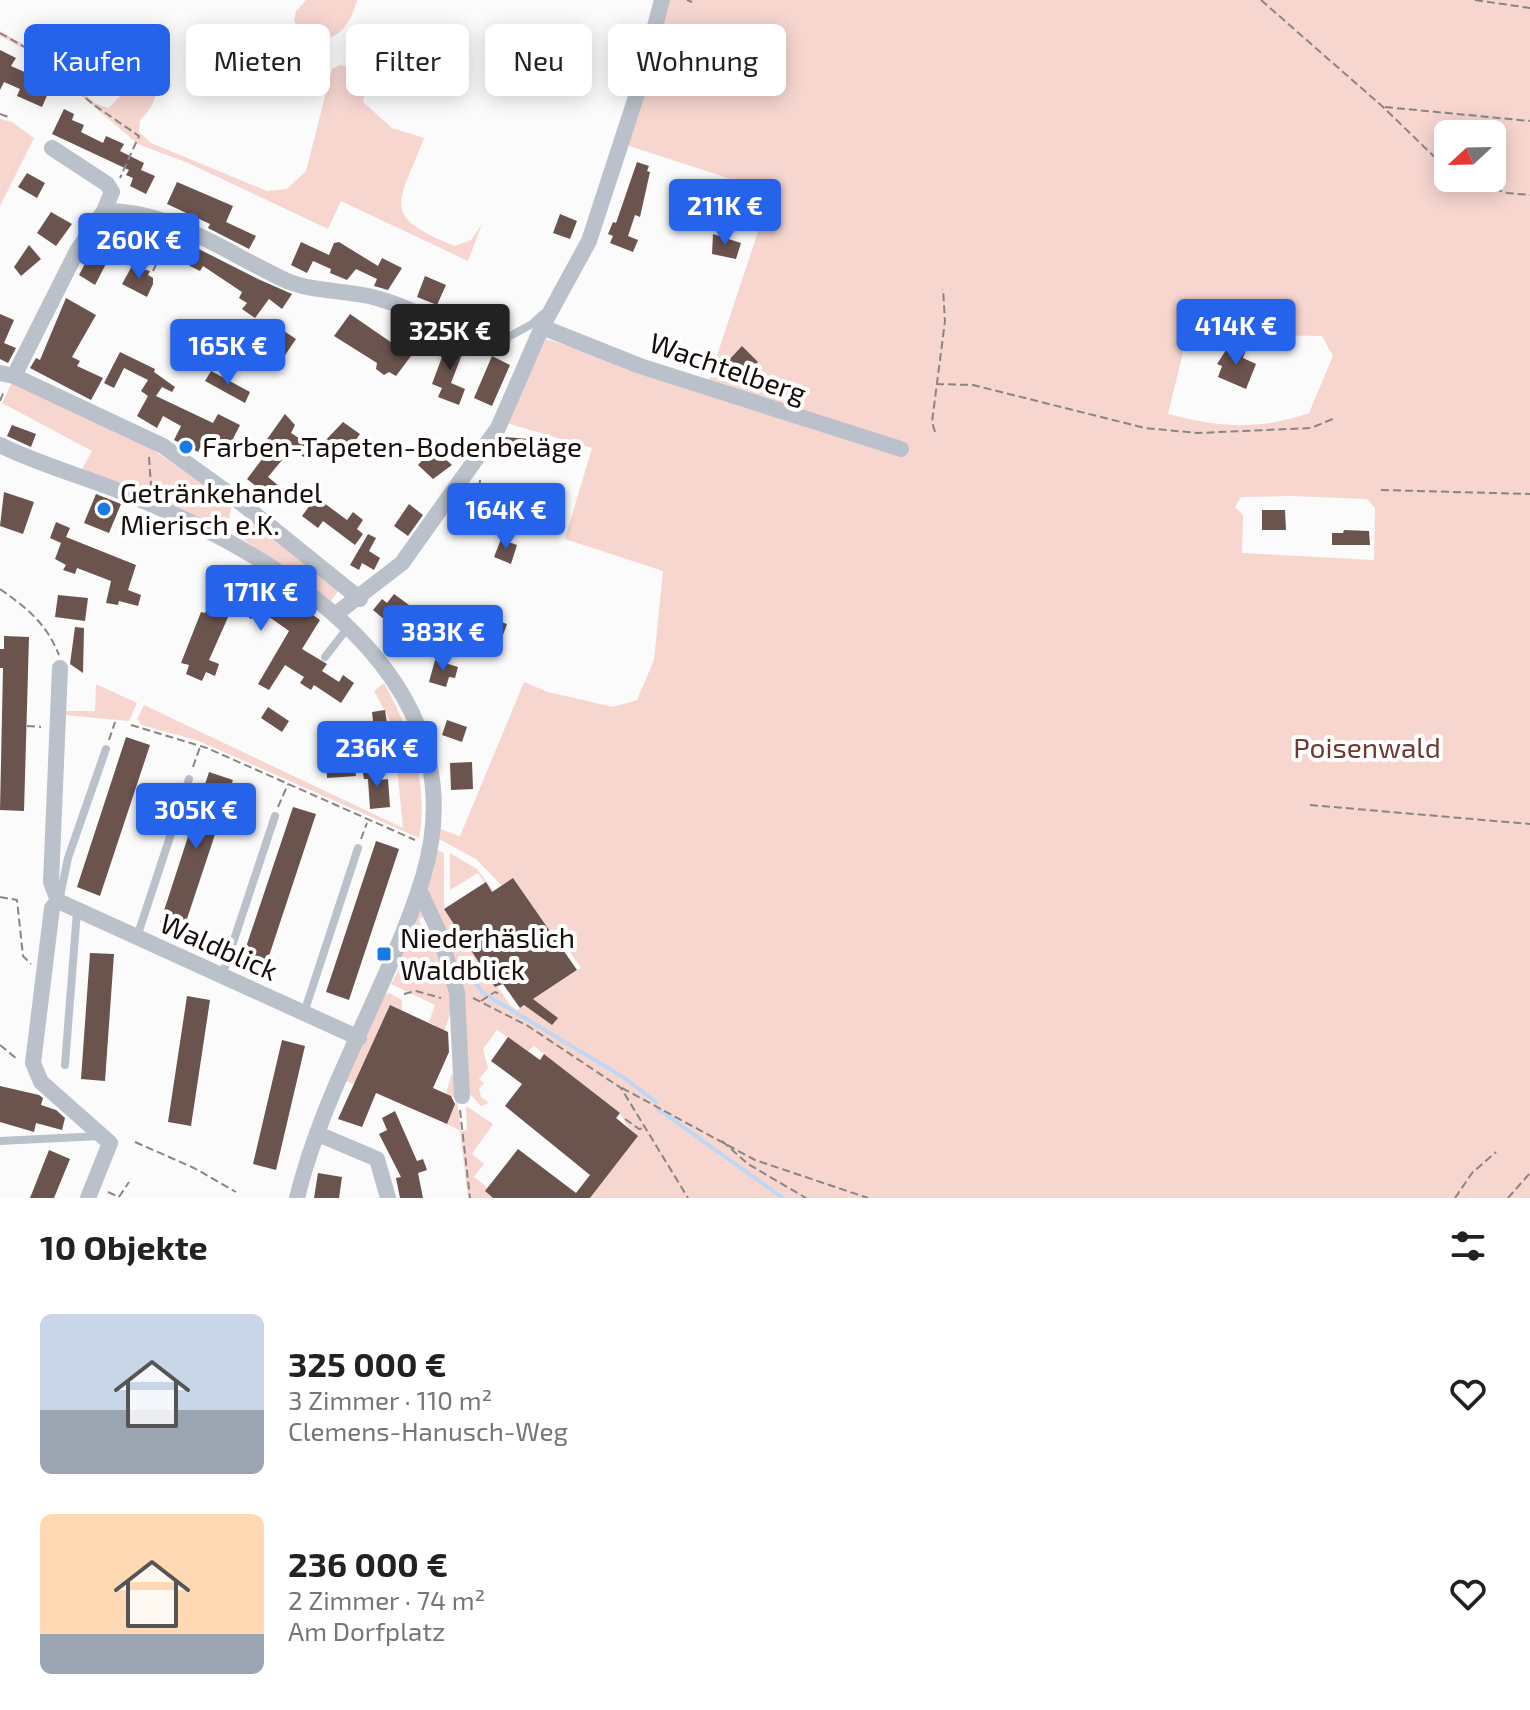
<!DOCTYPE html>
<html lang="de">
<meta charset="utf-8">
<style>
body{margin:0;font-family:"Exo 2",sans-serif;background:#f2f2f2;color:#222;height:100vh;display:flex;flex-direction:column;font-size:30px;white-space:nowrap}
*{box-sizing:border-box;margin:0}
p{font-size:26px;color:#767676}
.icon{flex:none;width:44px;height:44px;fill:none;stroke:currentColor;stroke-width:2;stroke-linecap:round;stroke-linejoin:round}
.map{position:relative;height:1198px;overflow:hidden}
.drawer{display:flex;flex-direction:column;background:#fff;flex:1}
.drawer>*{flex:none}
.top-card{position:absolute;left:24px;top:24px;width:800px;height:72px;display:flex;gap:16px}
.needle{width:52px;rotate:248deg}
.tools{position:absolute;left:1434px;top:120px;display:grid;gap:16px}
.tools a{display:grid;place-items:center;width:72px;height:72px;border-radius:12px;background:#fff;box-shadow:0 4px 20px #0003;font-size:40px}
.price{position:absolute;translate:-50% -68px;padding:0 18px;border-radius:8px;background:#2563eb;color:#fff;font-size:26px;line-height:52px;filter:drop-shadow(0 2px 4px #0008)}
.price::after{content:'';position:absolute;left:50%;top:48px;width:24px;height:18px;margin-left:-12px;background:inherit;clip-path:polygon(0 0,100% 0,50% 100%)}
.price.current{background:#222;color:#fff}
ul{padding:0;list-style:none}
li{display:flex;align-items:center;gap:24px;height:200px;padding:0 40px}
li span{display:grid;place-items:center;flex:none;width:224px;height:160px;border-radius:12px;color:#555}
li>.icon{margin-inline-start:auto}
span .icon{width:96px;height:96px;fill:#fffc;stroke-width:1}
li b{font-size:34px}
h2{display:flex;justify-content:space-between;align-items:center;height:96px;padding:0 40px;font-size:34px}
.tag{padding:0 28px;border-radius:12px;background:#fff;box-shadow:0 4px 20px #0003;font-size:28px;line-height:72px}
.tag.current{background:#2563eb;color:#fff}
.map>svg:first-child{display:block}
.green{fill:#f7d6d0;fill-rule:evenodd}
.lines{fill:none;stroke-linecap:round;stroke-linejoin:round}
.stream{stroke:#c0d7f4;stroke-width:4}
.building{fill:#6b534e}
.path{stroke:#8a8584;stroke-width:2;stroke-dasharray:8 4;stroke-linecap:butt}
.lane{stroke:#bac1ca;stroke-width:8}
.street{stroke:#bac1ca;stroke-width:16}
.poi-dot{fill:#187be3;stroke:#fff;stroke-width:3}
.labels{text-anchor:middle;stroke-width:8;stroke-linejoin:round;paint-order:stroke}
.street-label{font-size:28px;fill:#180f0d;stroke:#fff}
.poi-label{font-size:28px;fill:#180f0d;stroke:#fff;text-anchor:start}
.park-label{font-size:28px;fill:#6e3930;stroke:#fff}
</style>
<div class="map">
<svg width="1530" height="1198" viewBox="0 0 1530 1198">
<rect width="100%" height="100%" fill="#fbfbfb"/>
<path class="green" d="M306 0H357C350 27 336 44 306 40L294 21 296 11Z
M666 0H1530V1198H590L638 1136 628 1127 620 1113 534 1046 528 1051 497 1030 483 1049 488 1068 479 1079 484 1083 479 1089 481 1097 489 1103 481 1106 466 1090 463 1008 426 886 435 849 444 853V909L510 1005 517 1010 581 968 561 939 554 937 514 879 502 886 476 859 439 839 437 828 460 836 524 682 548 692 613 707 637 700 654 660 663 571 565 539 592 448 506 423 546 339 706 389 771 192 623 144ZM1448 134H1492V178H1448ZM1256 335 1322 336 1333 356 1309 413C1258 431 1219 427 1168 414L1187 336ZM1291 496 1367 499 1375 508 1374 560 1242 553 1243 515 1235 507 1241 497Z
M0 31 31 49 95 103 108 108C122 98 127 80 145 67L159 79C157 97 153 108 140 120L139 132 151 143 267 191 287 189 306 171 332 69 340 65 358 69 366 86 363 102 392 128 424 138C399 205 378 215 455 246L471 240 482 224 468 261 341 201 328 229 188 163 138 144 28 51 0 36Z
M0 119 12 122 34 138 0 206Z
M12 382 153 450 232 504 228 523 220 529 81 471 92 451 2 403Z
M250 518 338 591 331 601 238 536V525Z
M384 683C410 729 429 785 419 838L199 741 142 725 137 719 144 705 403 828 393 726 374 691Z
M96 684 137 703 129 721 63 715 58 711H95Z
M450 853 477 869 497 896V901L478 873 450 890Z
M418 910H423L427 915 419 919 428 942 435 940C441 957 450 976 453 993 456 1018 420 1081 409 1108L401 1104 435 1025 429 1022 435 1005 391 984 405 959 402 957 416 924 412 922Z
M389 993 402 1000V1011L356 1085 346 1081 382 996Z
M451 1075H454L461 1131 467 1130 466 1106 493 1124 472 1154 484 1164 474 1177 488 1188 485 1191 492 1198H468L460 1131 447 1124 457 1099 446 1094Z"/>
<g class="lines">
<path class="stream" d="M467 971 483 993 623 1077 656 1102
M658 1109 783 1198"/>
</g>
<path class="building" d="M0 50 16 58 11 66 36 77 33 84 49 91 42 107 17 96 20 89 4 82 0 90Z
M64 109 74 114 72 120 84 125 81 132 103 143 106 136 124 144 120 151 144 163 141 170 155 176 146 194 130 186 133 178 126 175 129 170 52 134Z
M637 162 649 166 647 171 650 172 640 217 635 215 628 236 638 240 633 252 610 243 613 236 608 234 613 222 616 223Z
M27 173 45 183 37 198 18 187Z
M177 182 233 206 226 222 256 236 249 249 208 228 210 224 167 204Z
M51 212 72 224 56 246 37 233Z
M560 214 577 221 570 239 553 233Z
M141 226 151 229 147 239 164 248 160 257 132 243Z
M113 227 128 236 114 263 108 260 95 285 79 275 87 260 94 263Z
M713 234 741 243 736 259 712 254Z
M179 239 258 279 292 294 282 309 269 299 255 318 242 309 247 303 239 298 242 292 203 266 200 271 190 266 185 256 173 249Z
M301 242 329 255 334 243 339 242 378 266 382 258 402 268 388 290 374 286 377 279 356 269 347 280 330 273 331 269 313 261 307 273 291 265Z
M29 245 41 259 21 276 14 267Z
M132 266 150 271 148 275 153 278V284L147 297 122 284Z
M425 276 446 285 437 305 417 297Z
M66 298 96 315 72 357 80 361 77 366 103 378 91 400 30 368 36 358 40 360Z
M0 314 14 320 4 343 16 348 8 363 0 359Z
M350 314 411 356 396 376 389 372 384 375 376 369 377 363 334 336Z
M281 329 296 339 279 364 261 352 257 358 236 343 243 333 264 348Z
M449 338 466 344 451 383 465 389 459 405 438 397 442 388 432 384Z
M1230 344 1246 350 1243 358 1256 364 1246 389 1218 377 1222 366 1217 364Z
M742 346 758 362 745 375 729 360Z
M120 352 155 369 154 372 175 387 172 392 162 387 156 396 213 423 218 414 240 425 229 447 206 436 198 452 174 440 181 426 163 416 157 428 137 416 148 396 141 391 148 380 124 368 114 388 104 383Z
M492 356 510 365 492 406 474 398Z
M211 371 250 392 245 403 205 381Z
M285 414 295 425 291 433 313 447 305 458 292 448 268 477 279 486 269 497 247 479 266 454 260 449Z
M343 422 360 434 342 459 322 444Z
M12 425 36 434 31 447 7 436Z
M505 437 541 440 562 446 557 461 537 455 538 451 504 447Z
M433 448 452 465 433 479 418 465Z
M498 486 518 502 520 500 530 504 518 525 503 518 505 514 487 500Z
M4 492 34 502 23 534 0 526Z
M96 494 121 504 109 533 84 523Z
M316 497 347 520 353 512 363 520 357 529 363 534 355 545 323 521 318 528 302 516Z
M409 504 423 515 408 536 394 526Z
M1262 510H1285L1286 530H1262Z
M56 522 70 528 66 537 136 565 128 590 141 595 138 606 119 601 118 605 106 603 111 581 77 568 75 574 63 570 66 565 55 559 61 543 50 538Z
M1344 530 1369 531 1370 545H1332V533H1343Z
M368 534 376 538 369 551 380 558 374 570 362 563 359 570 350 565Z
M501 539 517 545 511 564 494 557Z
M220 566 260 582 263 578 320 620 302 649 327 664 322 671 339 682 343 675 354 683 341 703 314 685 311 690 300 683 304 677 285 665 269 690 258 684 289 631 258 609 251 619 233 606 209 660 219 664 215 676 206 672 202 681 186 674 189 665 181 663 201 612 205 613 209 603 212 604 219 585 215 579Z
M394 594 420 613 411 625 392 611 385 620 373 610 382 599 387 603Z
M58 595 88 598 85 621 55 617Z
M490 618 507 624 500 643 483 637Z
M75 627 84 628 83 673 70 664Z
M4 636 29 637 24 811 0 810 3 668H0V649H4Z
M435 660 458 667 455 678 449 677 446 687 429 682Z
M268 707 289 721 282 732 261 718Z
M385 710 389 737 375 739 372 712Z
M447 720 467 727 462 742 442 735Z
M126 737 150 745 100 896 77 887Z
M354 757 356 776 327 778 326 759Z
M472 762 473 789 451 790 450 763Z
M377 766 379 780 388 779 390 807 370 809 368 779H364L362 768Z
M209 772 233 780 183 931 160 923Z
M293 807 316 814 266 965 243 956Z
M376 841 399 849 349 1000 326 992Z
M513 878 577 970 533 999 558 1018 552 1025 524 1005 520 1008 503 984 495 987 444 909 486 882 492 892Z
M90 953 114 954 105 1081 81 1079Z
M187 996 210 1000 191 1126 168 1122Z
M390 1005 448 1032 449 1052 433 1088 451 1096 455 1104 447 1124 376 1093 362 1127 338 1119Z
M508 1037 540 1060 544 1054 620 1113 616 1118 638 1136 590 1198H493L485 1191 518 1149 576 1193 590 1175 505 1106 522 1084 491 1061Z
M282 1040 305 1046 276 1170 253 1164Z
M0 1086 39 1095 43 1098 41 1105 56 1110 65 1118 62 1130 36 1123 34 1132 0 1122Z
M395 1111 417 1161 423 1159 427 1170 418 1173 423 1198H400L396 1178 401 1177 379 1134 387 1130 382 1118Z
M49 1150 70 1159 54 1198H30Z
M318 1173 342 1177 339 1198H314Z"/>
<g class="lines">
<path class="path" d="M687 0 692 2
M1261 0 1383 107 1448 170
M1475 0 1530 8
M0 33 28 49 94 105 139 136 120 178
M1385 107 1530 121
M0 114 11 118
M1460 178 1507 193 1530 195
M140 266 152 233
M153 271 169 238
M936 384 973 385 1145 428 1198 433 1311 428 1335 418
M0 401 4 391
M935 432 932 422 945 321 943 289
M149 457 151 486
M480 480 478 506 497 514
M152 483 181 495H202
M1381 490 1530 494
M0 589C28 609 46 623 59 655
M131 725 207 748 415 840
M27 726 41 727
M109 740 115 722
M193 767 200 747
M1310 805 1530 824
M278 807 288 784
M361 839 367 823
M0 897 17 900 23 956 31 964
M455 929 462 932
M404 994 416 991 441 998
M473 998 528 1026 621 1088 688 1198
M481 1001 495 992 502 995
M0 1045 17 1059
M622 1088 755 1160 868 1198
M460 1110 470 1198
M625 1119 639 1129 645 1128
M722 1141 748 1164 806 1198
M135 1142 194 1168 236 1192
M108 1192 119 1197
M119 1197 129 1182
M1455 1198 1472 1173 1496 1152
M1508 1198 1530 1173"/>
<path class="lane" d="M503 340 532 324 543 314
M325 657 349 626
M59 901 68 858 106 749
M137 937 189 779
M222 976 275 816
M304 1013 358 848
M65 1065 77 911
M0 1141 100 1136"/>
<path class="street" d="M52 148 107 184 112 192 104 211
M542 327 640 366 901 449
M0 373 14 376 163 446 235 498 360 599
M14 376 77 251 104 211C172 210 226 253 285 280 310 291 337 290 363 295 410 303 451 337 503 340
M0 445C40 465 83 476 124 493 280 555 483 678 423 877 389 987 324 1087 297 1198
M336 614 402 563 498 428 542 327 589 241 637 94 662 0
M60 668 51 882 58 901 359 1038
M419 889 438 930 457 992 462 1096
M58 901 52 908 33 1063 41 1082 110 1143 88 1198
M318 1134 377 1159 388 1198"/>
</g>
<g class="poi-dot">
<circle cx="186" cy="447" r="8"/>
<circle cx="104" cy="509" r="8"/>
<rect x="376" y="946" width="16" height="16" rx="4"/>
</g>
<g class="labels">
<g class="street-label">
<text transform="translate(728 368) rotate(19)" y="10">Wachtelberg</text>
<text transform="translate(219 947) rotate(24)" y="10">Waldblick</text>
</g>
<g class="poi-label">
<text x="202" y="457">Farben-Tapeten-Bodenbeläge</text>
<text x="120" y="503">Getränkehandel<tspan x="120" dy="32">Mierisch e.K.</tspan></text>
<text x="400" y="948">Niederhäslich<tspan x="400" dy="32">Waldblick</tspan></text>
</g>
<g class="park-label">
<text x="1367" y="758">Poisenwald</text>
</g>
</g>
</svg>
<div class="tools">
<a><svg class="needle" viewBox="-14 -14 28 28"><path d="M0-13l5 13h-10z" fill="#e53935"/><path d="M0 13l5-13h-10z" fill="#767676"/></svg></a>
</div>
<b class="price" style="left:725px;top:247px">211K €</b>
<b class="price" style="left:139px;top:281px">260K €</b>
<b class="price" style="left:1236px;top:367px">414K €</b>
<b class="price current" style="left:450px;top:372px">325K €</b>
<b class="price" style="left:228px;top:387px">165K €</b>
<b class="price" style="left:506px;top:551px">164K €</b>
<b class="price" style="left:261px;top:633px">171K €</b>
<b class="price" style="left:443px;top:673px">383K €</b>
<b class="price" style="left:377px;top:789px">236K €</b>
<b class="price" style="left:196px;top:851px">305K €</b>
<div class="top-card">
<a class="tag current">Kaufen</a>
<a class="tag">Mieten</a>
<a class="tag">Filter</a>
<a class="tag">Neu</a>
<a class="tag">Wohnung</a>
</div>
</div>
<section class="drawer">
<h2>10 Objekte<svg class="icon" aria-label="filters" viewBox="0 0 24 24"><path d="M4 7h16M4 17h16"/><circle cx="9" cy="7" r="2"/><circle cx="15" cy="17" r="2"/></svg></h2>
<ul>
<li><span style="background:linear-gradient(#c9d6e8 60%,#9aa5b1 0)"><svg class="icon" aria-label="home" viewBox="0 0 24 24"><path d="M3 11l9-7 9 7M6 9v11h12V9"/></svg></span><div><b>325 000 €</b><p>3 Zimmer · 110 m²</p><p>Clemens-Hanusch-Weg</p></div><svg class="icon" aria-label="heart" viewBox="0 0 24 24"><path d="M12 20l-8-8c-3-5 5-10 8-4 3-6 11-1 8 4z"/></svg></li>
<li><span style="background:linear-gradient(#ffd9b3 75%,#9aa5b1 0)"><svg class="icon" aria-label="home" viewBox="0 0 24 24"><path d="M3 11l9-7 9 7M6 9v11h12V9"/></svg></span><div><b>236 000 €</b><p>2 Zimmer · 74 m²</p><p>Am Dorfplatz</p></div><svg class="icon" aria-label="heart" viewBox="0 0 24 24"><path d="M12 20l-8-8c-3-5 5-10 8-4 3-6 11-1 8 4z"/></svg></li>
</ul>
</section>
